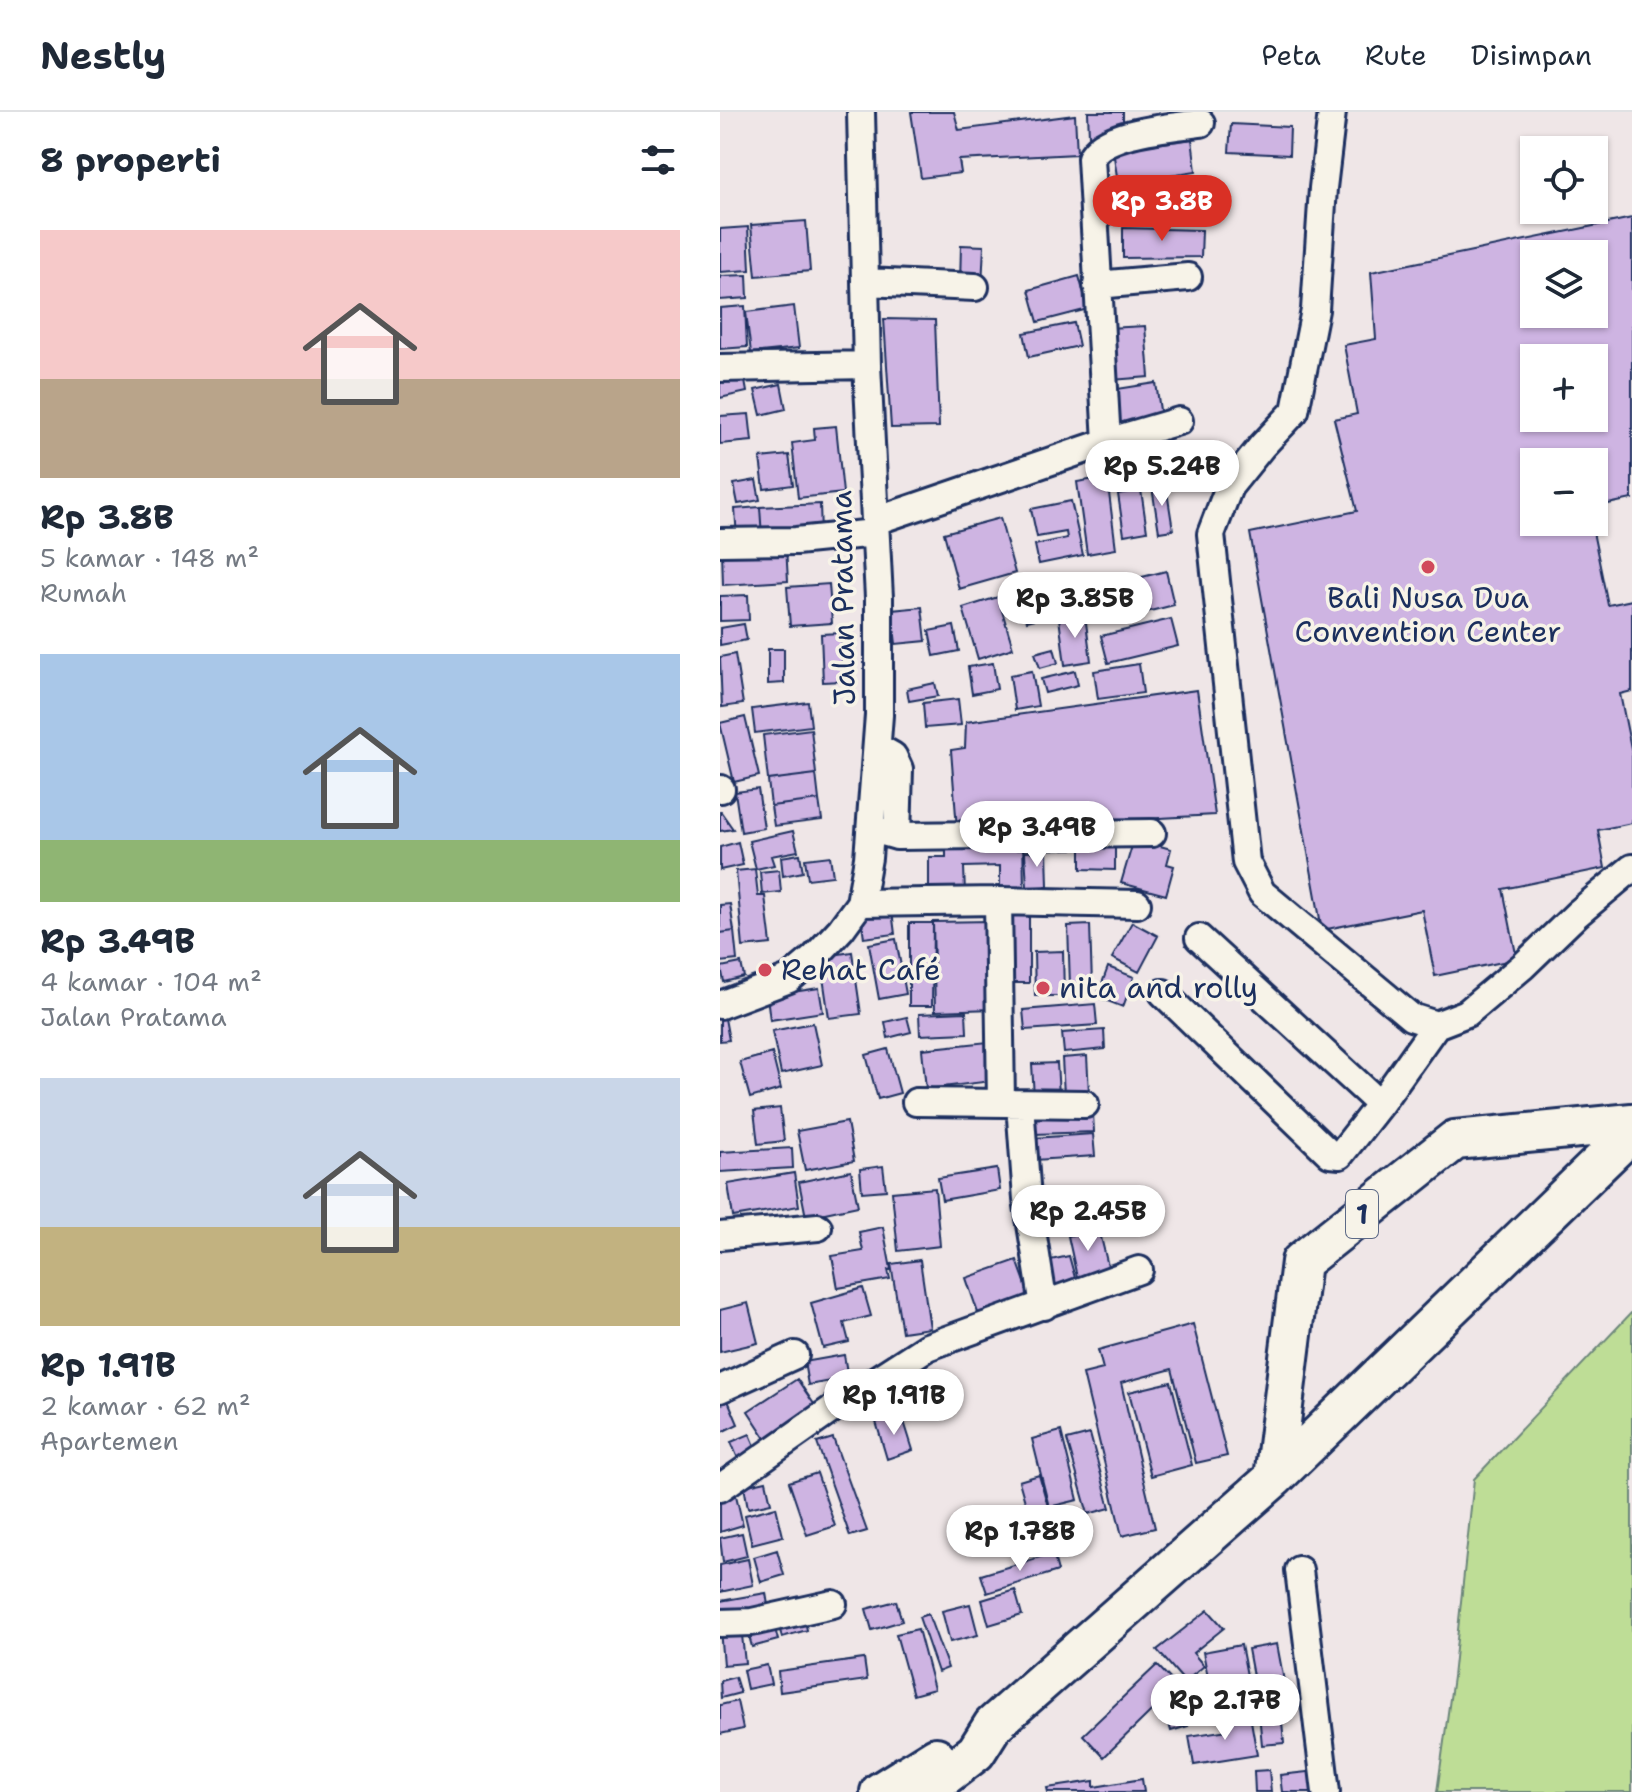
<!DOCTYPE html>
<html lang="id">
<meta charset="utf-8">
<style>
body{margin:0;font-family:"Shantell Sans",sans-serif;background:#f2f2f3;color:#1f2937;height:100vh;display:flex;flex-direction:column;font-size:30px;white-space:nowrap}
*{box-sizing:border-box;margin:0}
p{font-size:26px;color:#747a83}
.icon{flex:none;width:44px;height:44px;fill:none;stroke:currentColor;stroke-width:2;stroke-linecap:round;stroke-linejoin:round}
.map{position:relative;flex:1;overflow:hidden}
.drawer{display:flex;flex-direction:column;background:#fff;width:720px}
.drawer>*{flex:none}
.controls{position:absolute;left:800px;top:24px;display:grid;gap:16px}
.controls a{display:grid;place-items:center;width:88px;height:88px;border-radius:0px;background:#fff;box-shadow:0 2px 6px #0004;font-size:40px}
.price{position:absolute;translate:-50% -68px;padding:0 18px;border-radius:28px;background:#fff;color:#222;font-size:26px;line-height:52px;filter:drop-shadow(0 2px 4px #0008)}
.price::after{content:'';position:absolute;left:50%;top:48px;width:24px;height:18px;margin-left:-12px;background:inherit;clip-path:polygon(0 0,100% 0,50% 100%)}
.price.on{background:#d93025;color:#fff}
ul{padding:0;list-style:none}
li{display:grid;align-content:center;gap:16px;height:424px;padding:0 40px}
li span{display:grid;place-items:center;height:248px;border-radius:0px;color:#555}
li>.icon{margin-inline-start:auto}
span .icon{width:144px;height:144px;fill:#fffc;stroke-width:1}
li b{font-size:34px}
h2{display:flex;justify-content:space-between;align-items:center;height:96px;padding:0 40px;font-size:34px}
header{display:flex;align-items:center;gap:48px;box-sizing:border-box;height:112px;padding:0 40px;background:#fff;border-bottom:2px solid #e0e1e3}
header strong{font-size:38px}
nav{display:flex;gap:44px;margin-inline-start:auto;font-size:28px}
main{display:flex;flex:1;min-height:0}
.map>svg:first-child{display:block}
.green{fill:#bedd96;stroke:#6c867a;stroke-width:2}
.building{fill:#ceb4e2;stroke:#1b2f5e;stroke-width:2;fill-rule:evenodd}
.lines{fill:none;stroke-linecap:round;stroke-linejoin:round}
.minor-casing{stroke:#1b2f5e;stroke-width:32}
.highway-casing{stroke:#1b2f5e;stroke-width:44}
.minor{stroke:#f7f3e8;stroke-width:26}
.highway{stroke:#f7f3e8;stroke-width:38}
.poi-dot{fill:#d1495b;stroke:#f7f3e8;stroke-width:3}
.labels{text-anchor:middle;stroke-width:7;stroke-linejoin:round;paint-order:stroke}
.shield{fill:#f7f3e8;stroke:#5d6a87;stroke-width:2}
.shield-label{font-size:28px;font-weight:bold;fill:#1b2f5e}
.street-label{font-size:30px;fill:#1b2f5e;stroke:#f7f3e8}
.poi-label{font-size:30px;fill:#1b2f5e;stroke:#f7f3e8;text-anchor:start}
</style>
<header>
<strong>Nestly</strong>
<nav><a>Peta</a><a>Rute</a><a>Disimpan</a></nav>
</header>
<main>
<section class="drawer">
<h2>8 properti<svg class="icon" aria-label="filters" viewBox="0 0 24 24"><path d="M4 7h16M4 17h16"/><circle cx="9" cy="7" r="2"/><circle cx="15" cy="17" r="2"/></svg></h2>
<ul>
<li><span style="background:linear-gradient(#f6c9c9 60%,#b9a48a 0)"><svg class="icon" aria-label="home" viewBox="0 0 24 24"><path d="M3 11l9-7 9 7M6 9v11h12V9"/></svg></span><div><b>Rp 3.8B</b><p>5 kamar · 148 m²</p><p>Rumah</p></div></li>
<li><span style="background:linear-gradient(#a9c7e8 75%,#8fb573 0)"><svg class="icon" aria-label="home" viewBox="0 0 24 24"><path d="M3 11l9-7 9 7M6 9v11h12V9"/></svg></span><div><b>Rp 3.49B</b><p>4 kamar · 104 m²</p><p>Jalan Pratama</p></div></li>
<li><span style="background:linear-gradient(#c9d6e8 60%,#c2b280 0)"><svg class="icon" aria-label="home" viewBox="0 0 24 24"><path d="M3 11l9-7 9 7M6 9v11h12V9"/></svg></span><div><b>Rp 1.91B</b><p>2 kamar · 62 m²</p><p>Apartemen</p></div></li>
</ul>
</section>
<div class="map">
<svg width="912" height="1680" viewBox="0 0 912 1680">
<rect width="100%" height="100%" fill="#efe6e7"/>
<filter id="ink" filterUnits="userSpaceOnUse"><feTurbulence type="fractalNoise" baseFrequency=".0125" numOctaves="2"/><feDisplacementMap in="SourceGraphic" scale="16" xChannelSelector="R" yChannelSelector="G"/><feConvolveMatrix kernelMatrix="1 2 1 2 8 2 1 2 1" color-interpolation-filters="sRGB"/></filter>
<g filter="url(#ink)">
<path class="green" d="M912 1200V1680H717L733 1565 754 1367Z"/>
<path class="building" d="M191 0H234L239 18 355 3 357 42 239 48 241 61 201 66Z
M368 0H403V23L369 24Z
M511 12 570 15 569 43 509 40Z
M472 27 476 59 398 71 393 38Z
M912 106V387L874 395V350H814V410H871L888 493 912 488V579L900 582 912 641V711L878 718 885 756 783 777 797 847 715 864 702 798 602 818 530 421 637 399 614 307 637 302 624 233 656 227 651 160ZM814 142H874V202H814ZM814 246H874V306H814Z
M86 109 90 159 36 164 31 113Z
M28 115 30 158 0 160V117Z
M403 116 482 118 481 145 403 146Z
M241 133 264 134 262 173 240 172Z
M27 163 28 186 0 188V164Z
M359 164 368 197 318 210 309 178Z
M25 194 27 235 0 237V196Z
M74 194 79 236 31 241 26 200Z
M164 207 215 208 219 315 171 316Z
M354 211 359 234 309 245 304 221Z
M425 214 429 265 392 268 388 216Z
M23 258 27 280 0 286V263Z
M436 271 441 305 396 311 391 278Z
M61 272 66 297 41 303 35 278Z
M29 302 32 329 0 332V304Z
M116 314 123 381 78 386 72 331 95 328 94 316Z
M69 343 73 373 44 377 40 346Z
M387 365 396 437 367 442 357 370Z
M36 368 40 388 18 392 14 372Z
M446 373 453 418 439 420 432 375Z
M421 378 427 419 404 423 398 382Z
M351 389 363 443 319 452 315 433 347 426 346 420 317 425 311 397Z
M100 392 101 421 42 425 40 395Z
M40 395 42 425 17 426 15 397Z
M280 406 295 461 239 477 224 421Z
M66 434 68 469 3 473 2 438Z
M446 459 454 493 395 508 386 474Z
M346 465 354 497 307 509 298 478Z
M109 472 112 511 70 514 67 475Z
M28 483 29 508 0 509V484Z
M278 485 293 536 258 547 243 496Z
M202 495 206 529 176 532 172 498Z
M365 503 371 549 345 553 339 506Z
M451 507 458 534 388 551 381 524Z
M24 512 27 528 0 533V516Z
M234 514 239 539 214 544 209 519Z
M121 521 123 569 103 570 101 522Z
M334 536 338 551 320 556 315 541Z
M48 537H64V571L48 572Z
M15 542 23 592 2 595 0 545Z
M273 551 277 577 252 582 248 555Z
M419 552 423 581 378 587 374 559Z
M312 559 318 594 295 598 290 563Z
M355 559 358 573 325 581 321 567Z
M215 571 218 584 189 589 187 577Z
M477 578 495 703 237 717 231 638 245 636 246 610Z
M238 587 241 613 205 616 203 591Z
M88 590 91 614 35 621 32 597Z
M25 605 39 664 14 670 0 611Z
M91 617 96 662 48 668 43 623Z
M96 662 99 688 51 694 48 668Z
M38 677 44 716 21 720 15 680Z
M99 688 102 708 54 714 51 694Z
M0 700H1L13 717 0 719Z
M73 719 78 739 51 744 54 753 36 757 29 729Z
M303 725 304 778 280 779V754L244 755 245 781H209V745H226V726Z
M414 727 451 737 447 752 454 754 446 783 401 771Z
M18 730 23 753 0 758V735Z
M361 736H395V758L361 757Z
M327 739 328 774 307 775 305 740Z
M80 742 83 760 63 764 61 745Z
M110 744 113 764 88 767 85 747Z
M35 757 38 784H45L51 832 23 835 16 759Z
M59 758 61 780 42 782 40 760Z
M10 792 14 819 0 821V793Z
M172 799 175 822 144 826 141 803Z
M286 803 309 804V871H285Z
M271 809 273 897 215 899 213 810Z
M412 810 438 824 419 860 392 846Z
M189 811H213L212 894H189Z
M370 813 372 872 350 873 348 814Z
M14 819 17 848 0 850V821Z
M176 827 186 882 159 887 149 832Z
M343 839 344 884H315L314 840Z
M132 840 141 902 109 906 100 845Z
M21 851 24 865 4 870 1 855Z
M388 855 414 865 403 895 377 885Z
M99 876 103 900 50 908 47 884Z
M375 892 377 913 305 918 303 898Z
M246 900 247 921 200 923 199 902Z
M0 901H4L9 928 0 929Z
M187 905 191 920 168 926 165 910Z
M93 911 102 953 61 962 52 919Z
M384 918 385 937 344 941 342 921Z
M268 930 272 969 206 977 202 937Z
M168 937 180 981 158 987 146 943Z
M52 941 61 977 30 986 20 950Z
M367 944 369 981 344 983 342 946Z
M337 951 339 983 314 985 312 952Z
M60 996 64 1029 38 1032 34 999Z
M373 1000 374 1020 314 1022V1002Z
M127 1010 134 1049 85 1058 77 1019Z
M373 1022 375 1044 315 1048 313 1026Z
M72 1036 73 1056 0 1060V1040Z
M163 1054 166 1078 142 1080 140 1057Z
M277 1057 280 1078 222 1088 218 1066Z
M131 1059 138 1094 86 1105 79 1070Z
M74 1061 79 1094 13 1105 8 1072Z
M215 1076 220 1134 178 1139 172 1080Z
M163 1115 171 1157 168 1158 170 1167 118 1176 112 1144 143 1139 139 1120Z
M379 1117 389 1158 357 1165 348 1124Z
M349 1144 357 1173 331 1175 326 1149Z
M200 1148 210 1216 182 1220 171 1152Z
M297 1148 310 1184 258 1201 246 1166Z
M143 1176 151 1204 124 1211 129 1230 103 1236 91 1191Z
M28 1191 38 1231 0 1240V1198Z
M473 1212 507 1344 476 1351 452 1257 401 1271 435 1416 402 1424 363 1262 383 1257 378 1238Z
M124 1243 128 1266 88 1273 84 1250Z
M77 1267 96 1295 47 1328 28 1299Z
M451 1270 472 1353 431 1364 409 1280Z
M7 1286 18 1312 0 1321V1289Z
M182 1303 193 1338 167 1347 156 1310Z
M341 1319 358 1388 329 1395 312 1327Z
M30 1322 38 1341 19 1349 11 1330Z
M370 1322 390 1396 368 1402 347 1328Z
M113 1326 147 1419 130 1424 97 1331Z
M97 1361 115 1414 87 1423 69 1370Z
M319 1363 339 1433 319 1439 299 1369Z
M46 1369 51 1391 28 1396 24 1374Z
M15 1379 23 1413 0 1420V1384Z
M56 1395 63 1424 32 1432 25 1403Z
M22 1421 27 1444 3 1450 0 1426Z
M57 1438 64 1463 41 1470 34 1445Z
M333 1441 338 1459 267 1481 261 1463Z
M28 1447 33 1473 0 1480V1453Z
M295 1478 302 1503 269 1513 262 1488Z
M46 1481 49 1499 0 1507V1489Z
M176 1489 182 1509 152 1518 146 1497Z
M250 1492 258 1523 230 1530 222 1499Z
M488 1498 504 1516 473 1541 484 1554 465 1570 437 1538Z
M208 1502 228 1556 218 1560 199 1505Z
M84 1505 87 1518 62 1525 58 1512Z
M53 1509 58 1528 32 1535 27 1516Z
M21 1514 25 1551 3 1553 0 1517Z
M198 1517 214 1577 193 1583 176 1522Z
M557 1532 567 1585 538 1591 528 1537Z
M521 1533 532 1589 494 1596 483 1540Z
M144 1547 147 1568 60 1580 58 1559Z
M47 1553 51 1572 27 1577 23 1558Z
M437 1553 457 1574 384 1645 363 1623Z
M15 1565 20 1581 1 1586 0 1569Z
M17 1589 23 1617 0 1622V1593Z
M461 1592 468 1614 451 1619 445 1597Z
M561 1599 564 1631 542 1633 539 1601Z
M530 1603 537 1643 474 1653 469 1624 508 1618 506 1606Z
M549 1658 551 1680H535L534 1659Z
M596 1659 599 1680H562L560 1663Z
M422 1667 424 1680H328L327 1676 374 1669V1675Z"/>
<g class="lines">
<defs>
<path id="minor" d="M612 0 603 76 595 198 575 299 542 334 509 375 491 422 526 750 542 781 691 905 716 913 747 901 803 854 857 802 912 756
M146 170 255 175
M377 173 468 165
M0 256 147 253
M387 330 459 309
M155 409 387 330 371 46C383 19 454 15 481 11
M0 430 76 429 155 421
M157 635 173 644 179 657 177 724
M0 677H1
M152 717 177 724 432 721
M278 789 281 990
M140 791 278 789 417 792
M479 826 660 992 716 913
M443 881 610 1042 620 1043 660 992
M0 893 69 867 94 846 121 817 140 791 148 746 159 603V486L147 253 141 0
M196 990 365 992
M300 992 307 1087 324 1194
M0 1124 98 1115
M0 1277 75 1243
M0 1376 128 1286 207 1235 419 1158
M579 1458 606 1680
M0 1511 32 1510 113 1492"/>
<path id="highway" d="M554 1366 581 1150 735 1028 912 1011
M160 1680 216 1645
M198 1680 226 1663 256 1640 273 1613 554 1366 912 1020"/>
</defs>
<use href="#minor" class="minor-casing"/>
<use href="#highway" class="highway-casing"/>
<use href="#minor" class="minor"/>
<use href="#highway" class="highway"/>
</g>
</g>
<g class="poi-dot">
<circle cx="708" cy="455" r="8"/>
<circle cx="45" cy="858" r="8"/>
<circle cx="323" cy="876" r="8"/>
</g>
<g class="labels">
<rect class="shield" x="626" y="1078" width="32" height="48" rx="6"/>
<g class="shield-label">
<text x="642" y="1112">1</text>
</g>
<g class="street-label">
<text transform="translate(123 486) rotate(-91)" y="10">Jalan Pratama</text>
</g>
<g class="poi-label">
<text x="708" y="496" text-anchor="middle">Bali Nusa Dua<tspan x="708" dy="34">Convention Center</tspan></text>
<text x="61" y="868">Rehat Café</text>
<text x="339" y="886">nita and rolly</text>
</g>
</g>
</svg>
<div class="controls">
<a><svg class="icon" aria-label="locate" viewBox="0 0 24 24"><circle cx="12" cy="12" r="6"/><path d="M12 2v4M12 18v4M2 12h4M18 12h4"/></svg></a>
<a><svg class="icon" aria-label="layers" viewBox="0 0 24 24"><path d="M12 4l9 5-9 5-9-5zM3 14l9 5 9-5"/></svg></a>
<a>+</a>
<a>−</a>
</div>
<b class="price on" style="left:442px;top:131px">Rp 3.8B</b>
<b class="price" style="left:442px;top:396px">Rp 5.24B</b>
<b class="price" style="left:355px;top:528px">Rp 3.85B</b>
<b class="price" style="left:317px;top:757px">Rp 3.49B</b>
<b class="price" style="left:368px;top:1141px">Rp 2.45B</b>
<b class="price" style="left:174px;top:1325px">Rp 1.91B</b>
<b class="price" style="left:300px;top:1461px">Rp 1.78B</b>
<b class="price" style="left:505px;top:1630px">Rp 2.17B</b>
</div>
</main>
